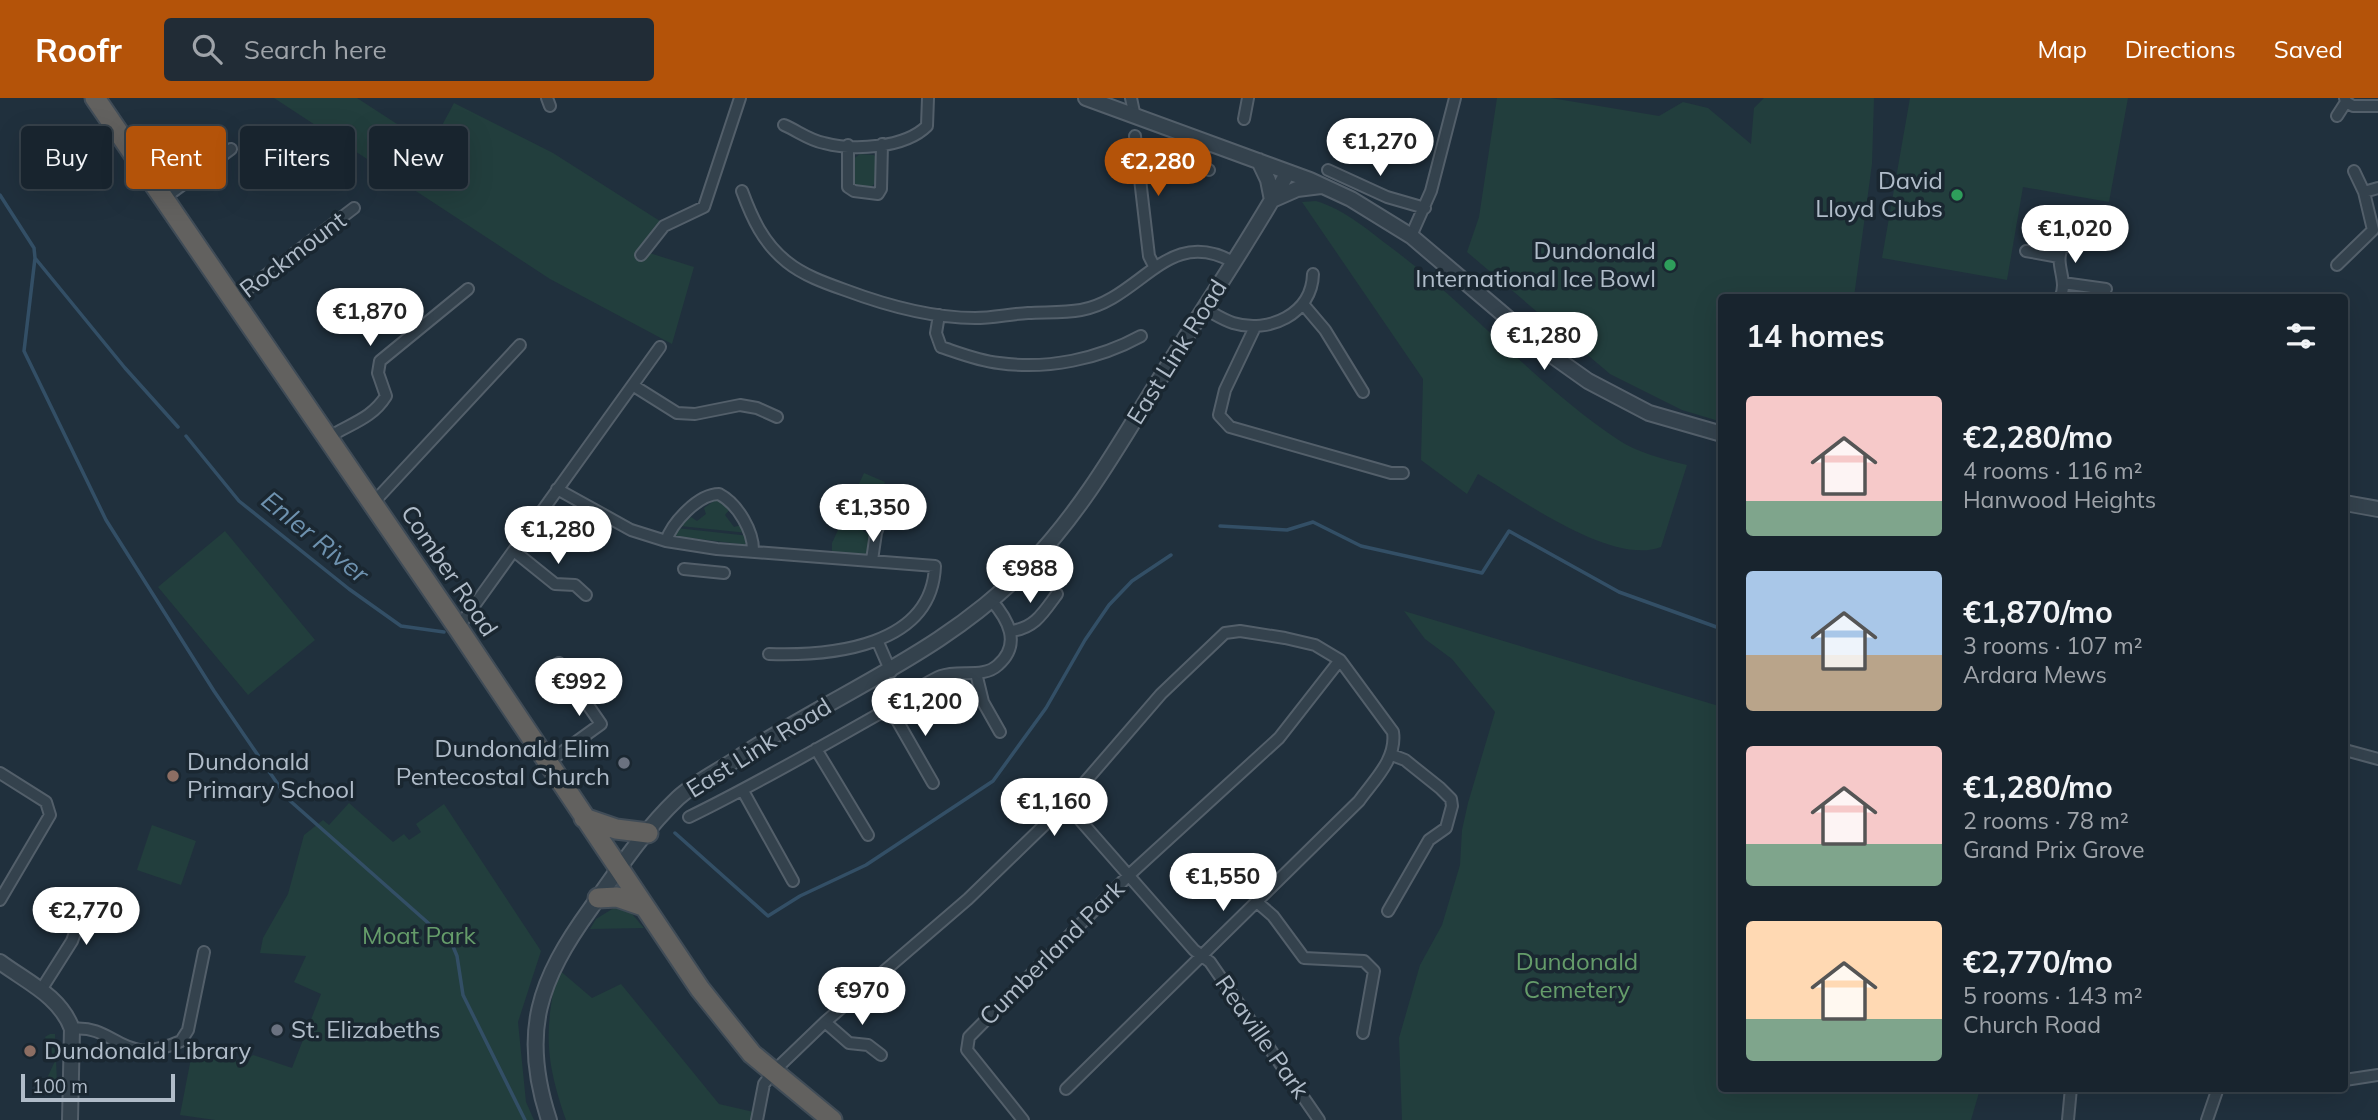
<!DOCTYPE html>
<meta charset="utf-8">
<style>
body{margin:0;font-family:Mulish,sans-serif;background:#212c36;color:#f1f3f6;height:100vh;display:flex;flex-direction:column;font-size:26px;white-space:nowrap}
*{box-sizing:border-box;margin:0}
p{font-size:23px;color:#9fa4aa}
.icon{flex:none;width:38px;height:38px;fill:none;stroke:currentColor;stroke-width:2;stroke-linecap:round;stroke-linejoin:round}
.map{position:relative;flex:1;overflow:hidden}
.sheet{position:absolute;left:1718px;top:196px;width:630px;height:798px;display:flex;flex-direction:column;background:#18242e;border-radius:7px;box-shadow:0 7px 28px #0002,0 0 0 2px #36414a}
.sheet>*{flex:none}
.hud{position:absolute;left:21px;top:28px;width:665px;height:63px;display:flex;gap:14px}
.scale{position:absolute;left:21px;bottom:18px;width:154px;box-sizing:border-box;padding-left:7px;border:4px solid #b0bcc9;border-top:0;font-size:19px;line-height:24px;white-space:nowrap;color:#b0bcc9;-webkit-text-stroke:5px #1a2731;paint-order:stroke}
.price{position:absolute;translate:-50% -60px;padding:0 16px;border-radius:24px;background:#fff;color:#222;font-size:23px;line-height:46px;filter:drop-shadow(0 2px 4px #0008)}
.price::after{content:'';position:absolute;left:50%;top:42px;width:21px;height:16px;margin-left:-10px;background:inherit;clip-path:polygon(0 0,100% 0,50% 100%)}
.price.current{background:#b45309;color:#fff}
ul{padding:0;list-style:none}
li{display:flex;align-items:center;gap:21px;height:175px;padding:0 28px}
li span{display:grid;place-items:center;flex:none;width:196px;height:140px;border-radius:7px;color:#555}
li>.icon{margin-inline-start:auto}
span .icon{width:84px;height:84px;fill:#fffc;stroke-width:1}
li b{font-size:30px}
h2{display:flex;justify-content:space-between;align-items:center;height:84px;padding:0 28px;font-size:30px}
.chip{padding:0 24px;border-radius:7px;background:#18242e;box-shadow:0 7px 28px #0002,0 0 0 2px #36414a;font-size:24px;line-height:63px}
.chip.current{background:#b45309;color:#fff}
header{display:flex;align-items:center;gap:42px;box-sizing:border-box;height:98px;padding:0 35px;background:#b45309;color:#fff}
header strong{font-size:33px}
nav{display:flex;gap:38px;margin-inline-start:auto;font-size:24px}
.search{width:490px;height:63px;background:#212c36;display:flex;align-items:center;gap:18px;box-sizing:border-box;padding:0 24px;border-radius:7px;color:#9fa4aa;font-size:26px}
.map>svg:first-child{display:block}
.green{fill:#223e3d}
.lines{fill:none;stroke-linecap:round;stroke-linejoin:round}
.stream{stroke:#334f66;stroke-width:3.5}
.minor-casing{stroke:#535f6a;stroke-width:14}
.tertiary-casing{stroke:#535f6a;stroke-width:18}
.trunk-casing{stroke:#404c57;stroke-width:23}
.minor{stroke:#34424d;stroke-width:10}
.tertiary{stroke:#34424d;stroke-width:14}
.trunk{stroke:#62615f;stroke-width:19}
.leisure-dot{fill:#2e9e5b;stroke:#1a2731;stroke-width:2.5}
.worship-dot{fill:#6b7280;stroke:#1a2731;stroke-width:2.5}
.education-dot{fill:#8d6e63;stroke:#1a2731;stroke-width:2.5}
.labels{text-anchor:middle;stroke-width:7;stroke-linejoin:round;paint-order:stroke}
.poi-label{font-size:24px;fill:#b0bcc9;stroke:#1a2731;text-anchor:end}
.street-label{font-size:24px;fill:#b0bcc9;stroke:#1a2731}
.park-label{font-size:24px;fill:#659c6a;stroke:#1a2731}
.water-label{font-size:26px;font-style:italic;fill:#6e92af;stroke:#1a2731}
</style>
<header>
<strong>Roofr</strong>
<div class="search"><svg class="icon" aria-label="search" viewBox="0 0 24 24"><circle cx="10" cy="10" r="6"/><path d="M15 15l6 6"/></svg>Search here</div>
<nav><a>Map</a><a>Directions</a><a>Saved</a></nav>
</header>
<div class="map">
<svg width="2378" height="1022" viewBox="0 0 2378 1022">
<rect width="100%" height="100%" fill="#20303d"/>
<path class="green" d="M274 0H357L431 48 454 5 553 55 663 125 640 152 694 169 672 246 550 181Z
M1497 0H1551L1659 18 1683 4 1708 10 1751 46 1754 10 1764 0H1874L1872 66 1854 199 1722 200V324L1682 312 1610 276 1467 154 1479 119Z
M1910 0H2128L2109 104 2023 89 2007 182 1882 160Z
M860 56 874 57 879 64 876 85 869 90 856 88 852 83V62Z
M1316 103C1346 112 1369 133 1393 151 1471 209 1536 287 1617 341 1638 355 1663 361 1687 367L1661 449C1612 468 1521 401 1478 376L1467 396 1421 362 1423 281 1302 104Z
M1201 228 1132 343 1074 424Z
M864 375 885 384 878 400 857 390Z
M856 393 877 402 867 425 845 416Z
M717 401 725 403 730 411 725 417 734 429 741 427 748 435 680 428 691 419 697 423 706 416 704 410Z
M844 419 865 428 863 433 871 438 866 457 832 454V445Z
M676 430 750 438 748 447 674 438Z
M225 433 315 542 248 597 158 489Z
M1404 513 1722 609V990L1980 991 1971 1022H1402L1399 940 1420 867 1442 827 1460 767 1462 732 1468 705 1495 614 1452 561 1425 541Z
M349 705 393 744 404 736 409 742 421 734 416 726 444 706 541 853 518 924 526 1004 534 1022H215L180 1017 191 960 246 963 253 957 292 970 321 896 294 884 306 858 260 855 263 840 288 796 304 737 323 722 329 727Z
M152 727 196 743 181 787 137 772Z
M617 808 627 810 644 830 590 831 596 821Z
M558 871 592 900 621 886 719 1006 758 1015 757 1022H566C545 961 544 933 558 871Z
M50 936H55L57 986 44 987 55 963 45 939Z"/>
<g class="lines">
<path class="stream" d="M0 97 34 150 35 160 125 270 178 329
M35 160 24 253 106 422 214 593 288 701 452 846 457 858 463 897 525 1022
M186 338 239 403 349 491 401 528 444 534
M1220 428 1287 432 1313 424 1361 448 1482 475 1509 433 1619 494 1722 531
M675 735 768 818 800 798 866 767 993 683 1046 610 1085 542 1109 507 1132 483 1171 457"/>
<defs>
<path id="minor" d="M547 0 550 8
M1131 0 1135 19
M2345 0 2346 4 2353 8H2378
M2337 18 2346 4
M1244 21 1248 0
M784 27C798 33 809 42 824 45 854 53 905 50 927 28L928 0
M1135 38 1149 158 1155 170
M848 47V89L854 93 878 96 881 91 882 46
M1137 57C1166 51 1184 60 1209 72
M1328 72 1387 99 1425 110
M742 93C752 120 763 145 787 164 803 177 825 185 845 192 885 207 931 220 975 220 992 220 1010 216 1028 215 1045 214 1064 215 1081 212 1141 201 1167 127 1233 164
M2364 94 2378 90
M163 101 231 51
M1411 138 1431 93 1455 0
M2026 153 2059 159
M641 157 664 128 704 109 740 0
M2337 167 2373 132 2364 94 2354 73
M2063 185 2106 191
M2060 200C2069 183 2054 167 2062 150L2083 142 2110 146
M232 203 354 110
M1303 206 1325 232 1363 294
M1203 210C1213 215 1223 222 1233 225 1269 236 1312 216 1313 176
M939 217 936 235 941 249C959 255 979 263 999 265 1047 272 1099 261 1141 238
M1255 229 1225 292 1219 317 1230 329 1391 375H1403
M634 288 677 315 695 316 740 307 757 310 777 319
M326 341C348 326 371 322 386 298L378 275 380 263 468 191
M557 391 631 432 666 443 717 451 935 468C932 549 831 558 769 556
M373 405 520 247
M666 443C672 425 698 396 719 396 738 406 754 434 753 454
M514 453 555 486 575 487 586 497
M872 462 876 435 888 401
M684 471 724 475
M458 530 660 249
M1011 533C1035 530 1043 515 1057 496
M877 542 891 574
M976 575 983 604 1000 634
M890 610 933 685
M816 651 868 737
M2345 652 2378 661
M547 665 601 626 559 565
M0 675 46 704 50 717 0 802
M743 693 793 783
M1066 706 1194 852 1210 864 1319 1022
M689 719C753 688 815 652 877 617 898 606 919 587 941 578 959 571 983 581 998 567 1022 546 1008 521 991 502
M1258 805 1273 818 1304 860 1364 863 1374 873 1363 935
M1388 813 1429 742 1446 730 1452 708 1451 701 1440 690 1405 662 1392 657
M41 892 72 843 80 821 68 813
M825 924 849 945 868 947 881 957
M72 931C118 926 119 971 181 943L188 932 204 854
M2345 982 2378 977
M757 1022 764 986 773 974 825 924 968 801 1066 706 1161 596 1225 535 1240 533 1285 540 1315 547 1340 562
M1023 1022 967 952 969 939 1129 777 1279 640 1340 562 1393 634C1397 661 1374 682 1359 703L1066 991
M2068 1022 2071 990
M2207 1022 2218 990"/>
<path id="tertiary" d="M1086 0 1310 82 1351 101 1411 138 1550 256 1588 283 1649 315 1722 336
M1259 63 1268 82 1272 102 1297 91 1321 88
M2345 405 2378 411
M0 864C27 884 60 898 72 931L70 1022
M549 1022C520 934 539 882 591 810 617 773 645 731 678 700 695 684 721 672 741 658 840 593 946 554 1030 466 1088 406 1127 332 1171 263 1210 200 1252 139 1288 74"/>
<path id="trunk" d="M95 0 458 530 700 891 752 956 832 1022
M584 720 616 731 648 735
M598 800 617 799 643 808"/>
</defs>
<use href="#minor" class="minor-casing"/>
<use href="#tertiary" class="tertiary-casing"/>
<use href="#trunk" class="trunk-casing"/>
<use href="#minor" class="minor"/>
<use href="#tertiary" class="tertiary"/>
<use href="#trunk" class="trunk"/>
</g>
<g class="leisure-dot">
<circle cx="1957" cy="97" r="7"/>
<circle cx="1670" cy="167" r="7"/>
</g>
<g class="worship-dot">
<circle cx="624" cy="665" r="7"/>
<circle cx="277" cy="932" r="7"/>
</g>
<g class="education-dot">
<circle cx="173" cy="678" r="7"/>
<circle cx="30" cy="953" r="7"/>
</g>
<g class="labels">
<g class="poi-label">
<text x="1943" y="91">David<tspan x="1943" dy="28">Lloyd Clubs</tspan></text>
<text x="1656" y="161">Dundonald<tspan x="1656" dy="28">International Ice Bowl</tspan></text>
<text x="610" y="659">Dundonald Elim<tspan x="610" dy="28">Pentecostal Church</tspan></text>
<text x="187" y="672" text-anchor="start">Dundonald<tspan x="187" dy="28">Primary School</tspan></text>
<text x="291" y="940" text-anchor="start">St. Elizabeths</text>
<text x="44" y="961" text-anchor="start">Dundonald Library</text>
</g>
<g class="street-label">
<text transform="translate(293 157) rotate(-37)" y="8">Rockmount</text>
<text transform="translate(1177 254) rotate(-58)" y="8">East Link Road</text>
<text transform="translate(449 473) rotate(56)" y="8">Comber Road</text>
<text transform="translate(759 650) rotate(-32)" y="8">East Link Road</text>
<text transform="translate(1052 855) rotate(-45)" y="8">Cumberland Park</text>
<text transform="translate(1262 939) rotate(55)" y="8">Reaville Park</text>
</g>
<g class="park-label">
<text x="419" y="846">Moat Park</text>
<text x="1577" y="872">Dundonald<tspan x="1577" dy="28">Cemetery</tspan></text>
</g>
<g class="water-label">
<text transform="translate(315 439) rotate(39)" y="9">Enler River</text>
</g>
</g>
</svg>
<div class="scale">100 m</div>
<b class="price" style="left:1380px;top:80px">€1,270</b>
<b class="price current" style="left:1158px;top:100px">€2,280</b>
<b class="price" style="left:2075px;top:167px">€1,020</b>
<b class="price" style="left:370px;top:250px">€1,870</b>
<b class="price" style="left:1544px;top:274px">€1,280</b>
<b class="price" style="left:873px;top:446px">€1,350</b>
<b class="price" style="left:558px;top:468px">€1,280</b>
<b class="price" style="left:1030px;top:507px">€988</b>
<b class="price" style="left:579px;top:620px">€992</b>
<b class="price" style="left:925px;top:640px">€1,200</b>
<b class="price" style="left:1054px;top:740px">€1,160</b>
<b class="price" style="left:1223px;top:815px">€1,550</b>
<b class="price" style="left:86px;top:849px">€2,770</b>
<b class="price" style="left:862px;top:929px">€970</b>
<div class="hud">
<a class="chip">Buy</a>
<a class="chip current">Rent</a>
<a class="chip">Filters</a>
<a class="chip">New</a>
</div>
<section class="sheet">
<h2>14 homes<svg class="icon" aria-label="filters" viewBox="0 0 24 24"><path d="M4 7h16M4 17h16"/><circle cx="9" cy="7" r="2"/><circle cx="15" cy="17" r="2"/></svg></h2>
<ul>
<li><span style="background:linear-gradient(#f6c9c9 75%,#7fa58c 0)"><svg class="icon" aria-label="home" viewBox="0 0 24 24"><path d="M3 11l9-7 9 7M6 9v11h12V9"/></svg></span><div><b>€2,280/mo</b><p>4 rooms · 116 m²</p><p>Hanwood Heights</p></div></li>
<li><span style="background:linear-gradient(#a9c7e8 60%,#b9a48a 0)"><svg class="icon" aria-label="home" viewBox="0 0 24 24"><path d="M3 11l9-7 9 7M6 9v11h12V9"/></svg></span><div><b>€1,870/mo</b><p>3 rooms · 107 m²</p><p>Ardara Mews</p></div></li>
<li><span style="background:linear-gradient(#f6c9c9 70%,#7fa58c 0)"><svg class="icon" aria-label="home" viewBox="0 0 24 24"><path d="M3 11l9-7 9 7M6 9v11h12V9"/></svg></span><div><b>€1,280/mo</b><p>2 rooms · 78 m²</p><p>Grand Prix Grove</p></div></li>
<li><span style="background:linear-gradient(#ffd9b3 70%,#7fa58c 0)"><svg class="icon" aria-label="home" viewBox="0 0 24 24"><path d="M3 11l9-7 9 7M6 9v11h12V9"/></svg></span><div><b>€2,770/mo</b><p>5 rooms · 143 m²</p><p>Church Road</p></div></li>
</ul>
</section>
</div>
